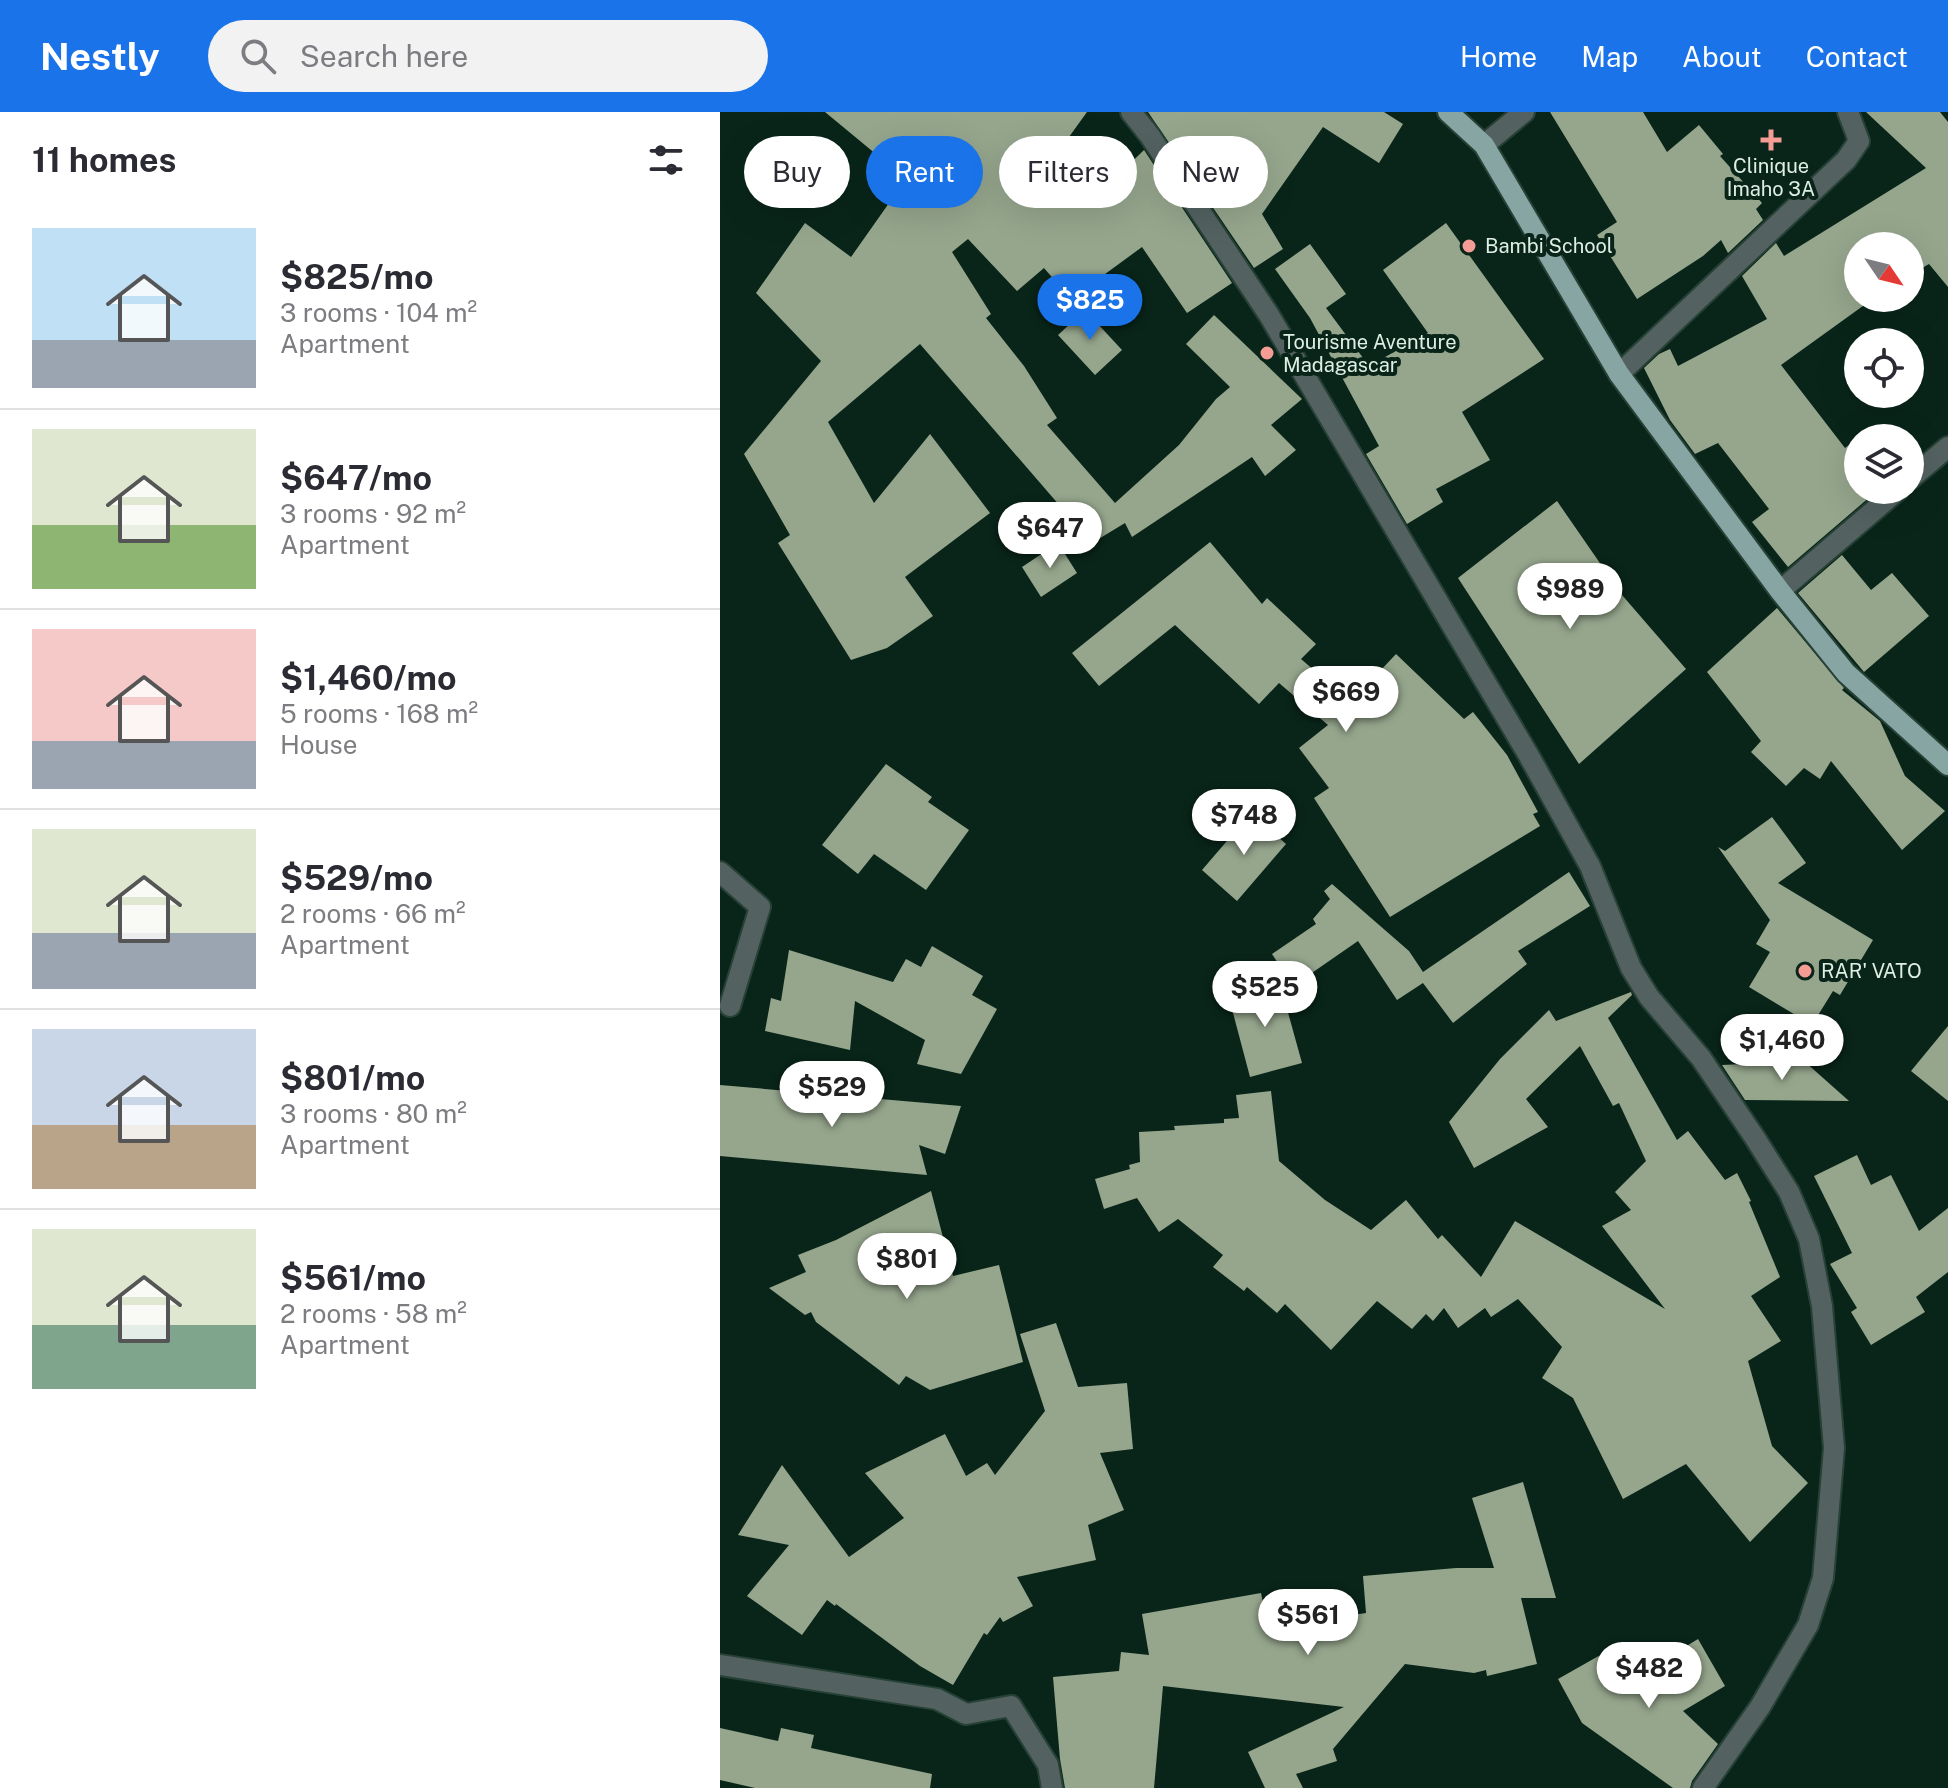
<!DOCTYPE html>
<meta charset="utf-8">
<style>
body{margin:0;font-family:"Public Sans",sans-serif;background:#f2f2f3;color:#2b2b33;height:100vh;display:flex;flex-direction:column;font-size:30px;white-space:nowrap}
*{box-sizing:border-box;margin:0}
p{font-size:26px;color:#7c7c81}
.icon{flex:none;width:44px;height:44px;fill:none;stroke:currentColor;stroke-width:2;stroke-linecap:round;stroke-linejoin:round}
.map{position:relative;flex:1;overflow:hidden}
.drawer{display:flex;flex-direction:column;background:#fff;width:720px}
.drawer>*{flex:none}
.banner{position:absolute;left:24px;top:24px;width:760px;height:72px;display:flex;gap:16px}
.needle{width:52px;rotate:125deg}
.controls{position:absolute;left:1124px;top:120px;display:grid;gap:16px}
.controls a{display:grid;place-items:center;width:80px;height:80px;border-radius:50%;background:#fff;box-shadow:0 8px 32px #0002;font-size:40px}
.price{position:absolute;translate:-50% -68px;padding:0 18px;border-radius:28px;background:#fff;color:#222;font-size:26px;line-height:52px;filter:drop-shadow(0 2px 4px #0008)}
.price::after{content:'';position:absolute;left:50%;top:48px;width:24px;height:18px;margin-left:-12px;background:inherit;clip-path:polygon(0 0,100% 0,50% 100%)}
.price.active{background:#1a73e8;color:#fff}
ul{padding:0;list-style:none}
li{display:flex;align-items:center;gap:24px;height:200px;padding:0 32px}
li+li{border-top:2px solid #e1e1e2}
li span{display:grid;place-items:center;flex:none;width:224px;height:160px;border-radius:0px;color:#555}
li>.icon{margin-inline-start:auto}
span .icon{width:96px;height:96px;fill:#fffc;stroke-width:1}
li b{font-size:34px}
h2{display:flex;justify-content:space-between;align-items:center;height:96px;padding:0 32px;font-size:34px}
.chip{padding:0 28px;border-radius:36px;background:#fff;box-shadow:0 8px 32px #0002;font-size:28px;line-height:72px}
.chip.active{background:#1a73e8;color:#fff}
header{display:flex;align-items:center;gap:48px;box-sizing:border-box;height:112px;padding:0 40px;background:#1a73e8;color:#fff}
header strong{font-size:38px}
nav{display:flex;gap:44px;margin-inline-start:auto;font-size:28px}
.search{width:560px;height:72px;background:#f2f2f3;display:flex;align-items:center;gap:20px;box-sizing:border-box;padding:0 28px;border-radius:44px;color:#7c7c81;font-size:30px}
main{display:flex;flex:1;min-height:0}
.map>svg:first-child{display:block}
.building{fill:#96a68d}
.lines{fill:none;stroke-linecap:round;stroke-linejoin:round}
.minor-casing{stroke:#274136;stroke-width:24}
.major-casing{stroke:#274136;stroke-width:24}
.minor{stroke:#536261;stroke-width:20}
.major{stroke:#87a6a3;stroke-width:20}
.poi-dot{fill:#f59c94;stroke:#092519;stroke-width:3}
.labels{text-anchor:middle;stroke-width:8;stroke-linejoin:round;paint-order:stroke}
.poi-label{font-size:20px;fill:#deeee5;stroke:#092519;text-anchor:start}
</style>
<header>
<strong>Nestly</strong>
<div class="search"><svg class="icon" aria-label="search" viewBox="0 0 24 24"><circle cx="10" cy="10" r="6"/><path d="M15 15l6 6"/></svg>Search here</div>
<nav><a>Home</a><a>Map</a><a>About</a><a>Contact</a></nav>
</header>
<main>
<section class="drawer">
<h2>11 homes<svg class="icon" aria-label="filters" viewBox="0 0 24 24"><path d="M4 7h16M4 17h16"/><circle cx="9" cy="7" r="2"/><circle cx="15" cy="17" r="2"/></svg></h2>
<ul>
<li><span style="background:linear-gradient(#bfe0f5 70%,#9aa5b1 0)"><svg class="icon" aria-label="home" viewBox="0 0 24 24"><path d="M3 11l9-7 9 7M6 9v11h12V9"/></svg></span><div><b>$825/mo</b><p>3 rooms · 104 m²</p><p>Apartment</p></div></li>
<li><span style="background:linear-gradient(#dfe7d0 60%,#8fb573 0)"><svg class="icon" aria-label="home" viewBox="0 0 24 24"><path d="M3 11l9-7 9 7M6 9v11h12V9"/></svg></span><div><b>$647/mo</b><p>3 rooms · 92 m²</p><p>Apartment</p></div></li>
<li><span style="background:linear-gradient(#f6c9c9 70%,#9aa5b1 0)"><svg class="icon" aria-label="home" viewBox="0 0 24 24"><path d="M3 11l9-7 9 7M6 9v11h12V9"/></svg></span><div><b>$1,460/mo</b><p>5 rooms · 168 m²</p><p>House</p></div></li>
<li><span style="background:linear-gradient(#dfe7d0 65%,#9aa5b1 0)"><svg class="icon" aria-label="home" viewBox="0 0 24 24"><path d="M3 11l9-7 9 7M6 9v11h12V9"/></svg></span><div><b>$529/mo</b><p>2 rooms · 66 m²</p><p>Apartment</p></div></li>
<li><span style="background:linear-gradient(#c9d6e8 60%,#b9a48a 0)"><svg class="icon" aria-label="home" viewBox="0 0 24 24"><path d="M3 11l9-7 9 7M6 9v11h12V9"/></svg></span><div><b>$801/mo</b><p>3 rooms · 80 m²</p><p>Apartment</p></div></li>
<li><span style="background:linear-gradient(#dfe7d0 60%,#7fa58c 0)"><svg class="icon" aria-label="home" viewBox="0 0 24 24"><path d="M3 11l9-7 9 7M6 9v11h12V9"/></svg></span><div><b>$561/mo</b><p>2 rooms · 58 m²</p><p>Apartment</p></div></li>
</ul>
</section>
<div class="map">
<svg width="1228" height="1676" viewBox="0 0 1228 1676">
<rect width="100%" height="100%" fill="#092519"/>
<path class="building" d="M105 0H367L349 25 391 70 424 38 512 171 467 201 422 135 351 187 324 156 297 179 248 127 232 140 271 202 266 206 304 254 337 306 327 313 395 391 459 333 496 287 510 275 466 232 494 203 582 287 551 313 576 338 545 364 532 345 412 425 405 411 372 431 200 232 108 310 154 391 210 322 270 401 185 465 213 504 167 536 131 548 58 431 70 423 24 342 101 249 36 181 85 111 131 145 186 67Z
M428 0H664L683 12 659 51 603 15 542 102 563 137 534 156Z
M830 0H923L947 40 979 13 1003 42 1000 44 1042 91 1036 97 1043 108 1008 141 1001 128 983 144 917 187 877 123 897 110Z
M1146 0H1220L1228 10V175L1209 152 1190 163V134H1138V186H1154L1061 253 1125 336 1138 326V378H1158L1068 455 1032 410 1049 397 998 331 975 342 950 308 924 256 939 242 950 237 958 254 1047 207 1022 164 1056 131 1064 144 1206 56Z
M726 111 824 247 742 300 770 348 716 377 723 390 687 412 646 342 659 334 590 206 555 157 590 132 626 182 606 196 649 254 708 221 663 158Z
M365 198 402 238 375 263 338 223Z
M837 389 902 483 966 557 859 652 738 466Z
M490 430 542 492 547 486 596 532 581 547 631 590 676 542 744 607 753 600 787 643 818 700 813 702 820 714 670 805 594 686 609 676 579 636 608 613 559 571 539 592 455 513 379 574 352 541Z
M338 431 357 461 321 485 302 455Z
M1122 443 1151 478 1172 461 1209 504 1144 560 1078 481Z
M1057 496 1124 576 1122 578 1160 609 1185 664 1225 699 1182 738 1111 649 1100 667 1084 656 1066 674 1031 640 1041 629 987 560Z
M166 652 212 685 208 690 249 718 206 778 154 742 138 762 102 733Z
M531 701 566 732 517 789 482 758Z
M1052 705 1086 751 1058 771 1153 828 1120 883 1113 879 1092 913 1029 875 1050 840 1036 832 1050 808 998 735 1005 739Z
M849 760 870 794 798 839 807 852 733 911 703 871 677 888 638 829 573 874 552 842 596 812 593 807 610 787 604 779 612 772 689 839 703 860Z
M212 834 263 864 252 883 277 897 241 962 197 952 205 928 135 889 130 938 45 919 51 886 61 889 69 838 173 870 186 847 201 855Z
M559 868 582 951 530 965 508 882Z
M911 880 912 883 888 906 957 1028 968 1019 1005 1068 1017 1061 1031 1089 1029 1090 1060 1165 1031 1184 1061 1229 1028 1249 1052 1334 1088 1371 1030 1430 966 1352 903 1387 853 1286 822 1266 842 1235 798 1187 771 1205 765 1196 738 1216 724 1196 713 1209 706 1202 692 1217 657 1189 611 1238 565 1192 557 1201 527 1175 524 1179 493 1155 503 1143 458 1107 439 1120 417 1086 384 1097 375 1067 410 1057 409 1053 420 1050 419 1020 455 1018 454 1014 504 1011V1007L519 1006 516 983 551 979 559 1049 605 1088 651 1118 686 1088 718 1127 722 1123 761 1165 795 1109 945 1197 882 1114 911 1098 895 1080 926 1049 899 991 893 994 860 934 806 987 828 1015 754 1056 729 1010 780 947 829 898 836 909Z
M1228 914V989L1191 959Z
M1084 949 1129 989 1025 988 1002 953Z
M0 973 241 994 225 1042 199 1033 207 1063 0 1044Z
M1137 1043 1151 1073 1171 1063 1199 1119 1228 1096V1160L1196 1185 1205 1200 1151 1233 1131 1200 1137 1196 1110 1152 1132 1141 1094 1064Z
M211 1079 233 1164 279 1153 303 1250 210 1278 186 1264 179 1273 96 1210 91 1200 85 1203 49 1176 86 1160 78 1143 116 1128Z
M336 1211 358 1275 407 1271 413 1337 380 1341 404 1398 368 1413 376 1448 297 1465 313 1494 283 1510 280 1505 267 1523 264 1521 233 1573 200 1554 116 1492 115 1494 107 1488 82 1523 27 1484 69 1433 18 1423 62 1353 129 1445 184 1406 145 1361 225 1322 246 1364 267 1351 275 1363 325 1299 300 1222Z
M803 1370 836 1486H801L817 1552 767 1564 766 1558 754 1561 685 1552 613 1637 617 1649 576 1662 583 1676H545L528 1640 624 1595 443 1574 434 1676H345L340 1647 333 1565 399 1559 401 1540 429 1543 422 1502 541 1481 548 1516 646 1501 643 1464 736 1456H774L752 1386Z
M978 1527 1005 1574 963 1599 998 1632 972 1669 970 1676H953L862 1611 838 1567 891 1537 909 1569Z
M0 1616 58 1629 61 1616 94 1623 91 1636 212 1662 210 1676H35L0 1668Z"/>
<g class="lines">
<defs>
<path id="minor" d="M411 0 430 24 549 203 809 644 870 754 911 856 929 885 981 946 1035 1026 1069 1080 1089 1127 1102 1194 1114 1336 1103 1466 1088 1513 1040 1595 983 1676
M764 33 804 0
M899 262 1126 48 1139 29 1128 0
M1190 367 1228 335
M1060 479 1178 378
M0 760 40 795 10 894
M0 1553 217 1587 246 1602 291 1594 328 1653 332 1676"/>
<path id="major" d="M728 0 764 33 899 262 1060 479 1126 561 1228 653"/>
</defs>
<use href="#minor" class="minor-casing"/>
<use href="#major" class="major-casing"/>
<use href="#minor" class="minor"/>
<use href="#major" class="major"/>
</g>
<g class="poi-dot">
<path d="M1047 16h8v8h8v8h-8v8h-8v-8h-8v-8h8z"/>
<circle cx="749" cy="134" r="8"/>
<circle cx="547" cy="241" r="8"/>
<circle cx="1085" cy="859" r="8"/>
</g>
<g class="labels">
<g class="poi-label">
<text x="1051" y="61" text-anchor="middle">Clinique<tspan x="1051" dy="23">Imaho 3A</tspan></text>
<text x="765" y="141">Bambi School</text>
<text x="563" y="237">Tourisme Aventure<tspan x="563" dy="23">Madagascar</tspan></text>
<text x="1101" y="866">RAR' VATO</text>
</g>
</g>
</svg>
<div class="controls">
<a><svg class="needle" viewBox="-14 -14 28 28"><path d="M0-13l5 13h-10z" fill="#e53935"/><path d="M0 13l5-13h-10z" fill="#7c7c81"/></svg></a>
<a><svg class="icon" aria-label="locate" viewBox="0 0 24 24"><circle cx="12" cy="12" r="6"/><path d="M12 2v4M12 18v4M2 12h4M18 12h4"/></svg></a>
<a><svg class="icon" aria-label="layers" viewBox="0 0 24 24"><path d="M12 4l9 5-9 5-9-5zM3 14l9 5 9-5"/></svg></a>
</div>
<b class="price active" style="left:370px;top:230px">$825</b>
<b class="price" style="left:330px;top:458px">$647</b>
<b class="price" style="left:850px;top:519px">$989</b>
<b class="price" style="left:626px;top:622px">$669</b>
<b class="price" style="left:524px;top:745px">$748</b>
<b class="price" style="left:545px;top:917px">$525</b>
<b class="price" style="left:1062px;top:970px">$1,460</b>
<b class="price" style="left:112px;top:1017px">$529</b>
<b class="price" style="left:187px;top:1189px">$801</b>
<b class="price" style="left:588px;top:1545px">$561</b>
<b class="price" style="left:929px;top:1598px">$482</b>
<div class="banner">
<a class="chip">Buy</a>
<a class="chip active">Rent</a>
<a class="chip">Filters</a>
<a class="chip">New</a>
</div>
</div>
</main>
